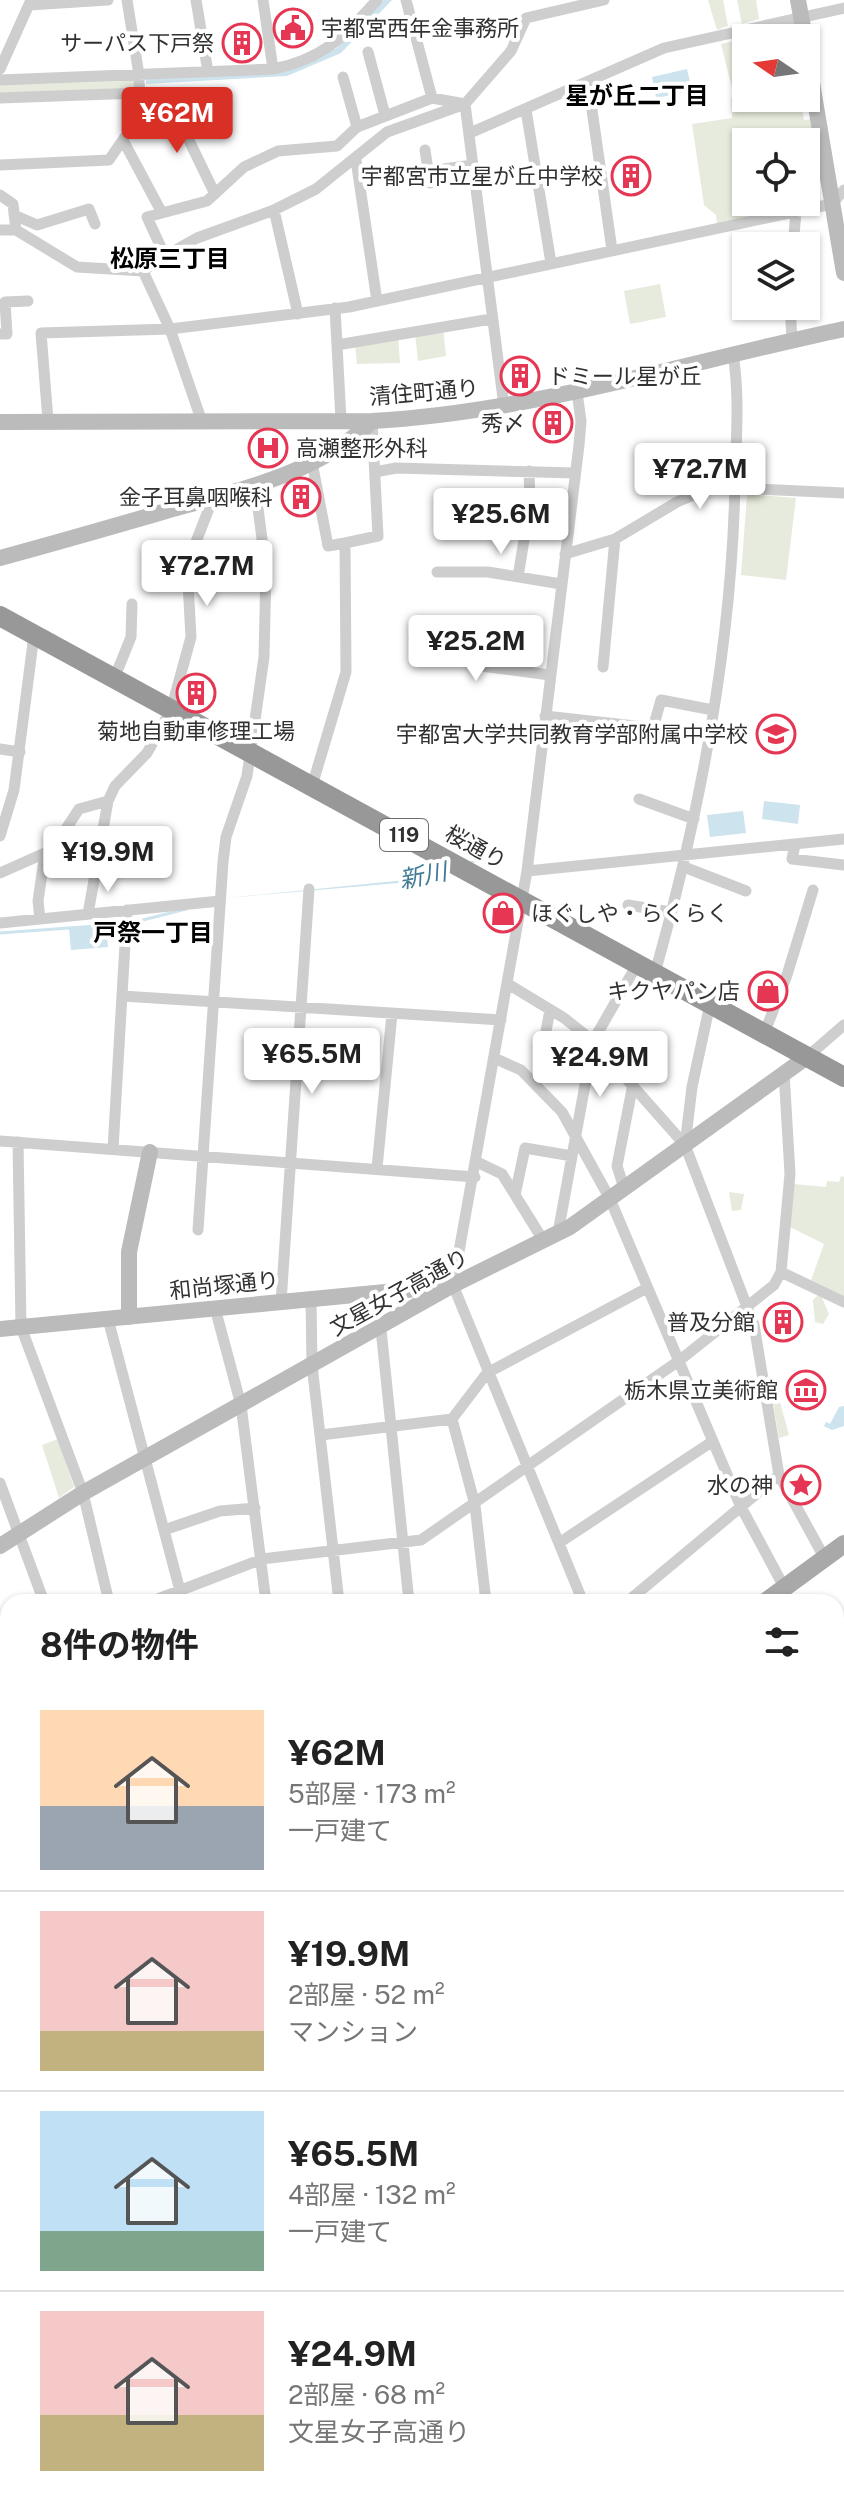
<!DOCTYPE html>
<html lang="ja">
<meta charset="utf-8">
<style>
body{margin:0;font-family:"Public Sans","Noto Sans JP",sans-serif;background:#f6f6f6;color:#222;height:100vh;display:flex;flex-direction:column;font-size:30px;white-space:nowrap}
*{box-sizing:border-box;margin:0}
p{font-size:26px;color:#767676}
.icon{flex:none;width:44px;height:44px;fill:none;stroke:currentColor;stroke-width:2;stroke-linecap:round;stroke-linejoin:round}
.map{position:relative;flex:1;overflow:hidden}
.details{position:absolute;left:0px;top:1594px;width:844px;height:914px;display:flex;flex-direction:column;background:#fff;border-radius:24px 24px 0 0;box-shadow:0 2px 6px #0004}
.details>*{flex:none}
.needle{width:52px;rotate:283deg}
.fabs{position:absolute;left:732px;top:24px;display:grid;gap:16px}
.fabs a{display:grid;place-items:center;width:88px;height:88px;border-radius:0px;background:#fff;box-shadow:0 2px 6px #0004;font-size:40px}
.price{position:absolute;translate:-50% -68px;padding:0 18px;border-radius:8px;background:#fff;color:#222;font-size:26px;line-height:52px;filter:drop-shadow(0 2px 4px #0008)}
.price::after{content:'';position:absolute;left:50%;top:48px;width:24px;height:18px;margin-left:-12px;background:inherit;clip-path:polygon(0 0,100% 0,50% 100%)}
.price.on{background:#d93025;color:#fff}
ul{padding:0;list-style:none}
li{display:flex;align-items:center;gap:24px;height:200px;padding:0 40px}
li+li{border-top:2px solid #e0e0e0}
li span{display:grid;place-items:center;flex:none;width:224px;height:160px;border-radius:0px;color:#555}
li>.icon{margin-inline-start:auto}
span .icon{width:96px;height:96px;fill:#fffc;stroke-width:1}
li b{font-size:34px}
h2{display:flex;justify-content:space-between;align-items:center;height:96px;padding:0 40px;font-size:34px}
.map>svg:first-child{display:block}
.green{fill:#e6ebdd}
.water{fill:#cde3ed}
.lines{fill:none;stroke-linecap:round;stroke-linejoin:round}
.stream{stroke:#cde3ed;stroke-width:3}
.street{stroke:#cecece;stroke-width:11}
.secondary{stroke:#bbb;stroke-width:16}
.primary{stroke:#a9a9a9;stroke-width:18}
.highway{stroke:#989898;stroke-width:20}
.labels{text-anchor:middle;stroke-width:8;stroke-linejoin:round;paint-order:stroke}
.shield{fill:#fff;stroke:#6f6f6f;stroke-width:2}
.shield-label{font-size:20px;font-weight:bold;fill:#313131}
.poi-label{font-size:22px;fill:#313131;stroke:#fff;text-anchor:end}
.street-label{font-size:22px;fill:#313131;stroke:#fff}
.neighbourhood-label{font-size:24px;font-weight:bold;fill:#000;stroke:#fff}
.water-label{font-size:24px;font-style:italic;fill:#3f7a94;stroke:#fff}
</style>
<div class="map">
<svg width="844" height="2507" viewBox="0 0 844 2507">
<rect width="100%" height="100%" fill="#fff"/>
<path class="green" d="M708 0H723L728 26 717 30Z
M737 0H756L759 19 742 24Z
M770 32 771 38H746V89L733 92 721 44Z
M135 77 136 91 0 96V84Z
M746 94V98H800L804 120 811 119 823 179 806 186V142H746V202H801V206L717 225 716 215 704 205 692 124 732 118 731 98Z
M660 284 666 317 630 324 624 291Z
M443 327 446 356 418 361 415 332Z
M398 335 400 363 357 364 355 343Z
M747 494 796 498 786 580 741 575Z
M841 1176 844 1177V1298L811 1280 824 1244 790 1227 794 1184 826 1187 827 1181 839 1182Z
M729 1192 744 1194 741 1210 732 1211Z
M820 1293 829 1314 823 1324 815 1322 813 1300Z
M775 1384 789 1435 779 1438 770 1386Z
M58 1439 74 1487 59 1498 42 1445Z
M8 1852V1886H0V1856Z
M8 2077V2138L0 2142V2083Z
M428 2500H569L574 2507H420Z"/>
<path class="water" d="M383 0H392L341 53 287 76 146 84V78L296 67 337 48Z
M687 69 692 91 656 98 652 77Z
M764 801 800 805 798 824 762 819Z
M743 811 746 833 710 837 707 815Z
M445 876V879L226 898Z
M106 925 108 947 71 950 69 929Z
M844 1406V1426L832 1430 824 1426 826 1422 830 1424 839 1407Z"/>
<g class="lines">
<path class="stream" d="M468 864 483 857
M131 923 186 909
M0 933 124 924
M0 1854 8 1849
M0 2503 3 2507"/>
<path class="street" d="M196 0 208 72
M263 0 273 69
M406 0 432 98
M29 5 108 0
M368 52 385 115
M0 69 31 0
M343 77 357 127
M0 80 273 69C323 59 344 37 377 0
M588 82 612 250
M0 98 139 93
M526 110 551 263
M134 124 182 126 215 194
M470 133 664 48 844 8
M123 140 162 213
M425 150 430 183
M356 160 377 301
M0 165 109 160 140 115 139 75 127 0
M428 171 473 165
M0 195 13 204 16 230 77 267 143 271
M274 210 298 314
M14 215 37 225 89 209 95 224
M0 230H16
M793 246 796 212
M165 256 197 238 274 210 316 189 387 132 465 104 511 51 526 18 604 0
M790 306 792 340
M335 308 341 420
M0 334H7L5 302 28 301
M337 345 491 319
M577 392 581 421 579 445 527 871 453 1285 583 1602
M201 419 170 329 143 271 165 256 147 217 207 201 244 167 278 151 337 146 357 127 432 98 465 104 504 406
M48 420 41 333 170 329 349 307 832 204 844 190
M375 472 396 468 575 473
M345 543 378 536 372 421
M565 554 615 539 677 502 712 487 844 493
M437 572H488L561 584
M518 577 530 503 529 471
M414 639 445 644 448 652 472 657 473 665 550 675
M603 667 615 539
M114 679 131 637 132 604
M545 716 653 728 661 700 713 710
M0 749 20 752
M312 786 346 672 345 543 328 546 312 462
M639 799 694 819
M0 836 14 790 34 635
M795 845 792 859 844 865
M684 867 746 891
M527 871 844 839
M0 873 45 853 56 844 79 809 108 801 115 786 147 753 171 710 191 637 187 565 213 498
M628 905 671 912
M88 914 108 801
M40 919 38 901 45 853
M0 923 220 901
M655 973C700 813 732 648 735 482 736 439 740 397 733 354
M508 984 564 1018 593 1041 685 1145 754 1325 779 1475 824 1557
M122 996 501 1020
M764 1034 787 975 813 890
M807 1057 844 1025
M494 1058 521 1070 562 1112 610 1199 740 1505 784 1587
M536 1084 550 1010
M0 1141 475 1177
M18 1142 21 1327 83 1493 109 1602
M685 1145 692 1087 710 1004
M113 1149 127 910
M477 1162 502 1174 543 1240
M377 1168 392 1014
M624 1188 617 1166 633 1084
M515 1195 525 1148 572 1156
M198 1230 223 862 226 837 247 776 264 657 266 570 255 485
M558 1233 593 1041 638 963
M781 1272 844 1302
M311 1299 312 1365 339 1602
M281 1302 309 889
M215 1308 241 1405 266 1602
M108 1319 183 1602
M381 1329 409 1602
M452 1419 475 1505 486 1602
M321 1435 452 1419 487 1373 647 1288
M0 1483 44 1602
M164 1530 220 1511 255 1508
M559 1543 713 1441
M150 1602 262 1559 421 1540 680 1360 774 1285 781 1272 790 1174 784 1072
M627 1602 779 1475
M836 1751 844 1754
M836 1791 844 1793
M836 1865 844 1833
M836 1874 844 1879
M836 1964 844 1971
M836 2058 844 2049
M836 2144 844 2151
M0 2247 8 2240
M836 2358 844 2357
M0 2425 8 2433
M55 2500 62 2507
M680 2503 772 2501"/>
<path class="secondary" d="M798 0 805 38
M806 47 844 273
M0 422 372 421C533 412 687 362 844 329
M0 558C55 543 111 527 166 511 237 491 318 474 372 421
M129 1317V1252L150 1152
M0 1329 448 1286
M0 1546 83 1493 453 1285 570 1227 807 1057
M0 1934H8
M836 2443 844 2451"/>
<path class="primary" d="M765 1602 844 1544
M0 2180 8 2175
M0 2197 8 2193"/>
<path class="highway" d="M0 616 844 1077"/>
</g>
<defs>
<symbol id="civic-ring" viewBox="-11 -11 22 22"><circle r="9.5" fill="#fff" stroke="#e53753" stroke-width="1.5"/><path d="M-.6-6.5H3V-4.5H.6V-3L4-1V1h2V6H-6V1h2V-1L-.6-3ZM-1.2 2.5V6h2.4V2.5Z" fill="#e53753"/></symbol>
<symbol id="building-ring" viewBox="-11 -11 22 22"><circle r="9.5" fill="#fff" stroke="#e53753" stroke-width="1.5"/><path d="M-4-6H4V6H1V3H-1V6H-4ZM-2.5-4.3h1.7v1.8h-1.7ZM.8-4.3h1.7v1.8H.8ZM-2.5-1h1.7V.8h-1.7ZM.8-1h1.7V.8H.8Z" fill="#e53753"/></symbol>
<symbol id="hospital-ring" viewBox="-11 -11 22 22"><circle r="9.5" fill="#fff" stroke="#e53753" stroke-width="1.5"/><path d="M-5-5h3v3.5h4V-5h3V5h-3V1.5h-4V5h-3Z" fill="#e53753"/></symbol>
<symbol id="school-ring" viewBox="-11 -11 22 22"><circle r="9.5" fill="#fff" stroke="#e53753" stroke-width="1.5"/><path d="M0-5L7-2L0 1L-7-2ZM-4 1L0 2.5L4 1V4Q0 6-4 4Z" fill="#e53753"/></symbol>
<symbol id="shop-ring" viewBox="-11 -11 22 22"><circle r="9.5" fill="#fff" stroke="#e53753" stroke-width="1.5"/><path d="M-5-2.5h2.3a2.7 3.5 0 0 1 5.4 0H5L5.5 6h-11ZM-1.5-2.5h3a1.5 2.3 0 0 0-3 0Z" fill="#e53753"/></symbol>
<symbol id="museum-ring" viewBox="-11 -11 22 22"><circle r="9.5" fill="#fff" stroke="#e53753" stroke-width="1.5"/><path d="M0-6L6-3V-2H-6V-3ZM-5-1h2V3h-2ZM-1-1h2V3h-2ZM3-1h2V3H3ZM-6 4H6V6H-6Z" fill="#e53753"/></symbol>
<symbol id="sight-ring" viewBox="-11 -11 22 22"><circle r="9.5" fill="#fff" stroke="#e53753" stroke-width="1.5"/><path d="M0-6L1.8-2.2L6-1.7L2.9 1.2L3.7 5.4L0 3.3L-3.7 5.4L-2.9 1.2L-6-1.7L-1.8-2.2Z" fill="#e53753"/></symbol>
</defs>
<g fill-rule="evenodd">
<use href="#civic-ring" x="271" y="6" width="44" height="44"/>
<use href="#building-ring" x="220" y="21" width="44" height="44"/>
<use href="#building-ring" x="609" y="154" width="44" height="44"/>
<use href="#building-ring" x="498" y="354" width="44" height="44"/>
<use href="#building-ring" x="531" y="401" width="44" height="44"/>
<use href="#hospital-ring" x="246" y="426" width="44" height="44"/>
<use href="#building-ring" x="279" y="475" width="44" height="44"/>
<use href="#building-ring" x="174" y="671" width="44" height="44"/>
<use href="#school-ring" x="754" y="712" width="44" height="44"/>
<use href="#shop-ring" x="481" y="891" width="44" height="44"/>
<use href="#shop-ring" x="746" y="969" width="44" height="44"/>
<use href="#building-ring" x="761" y="1300" width="44" height="44"/>
<use href="#museum-ring" x="784" y="1368" width="44" height="44"/>
<use href="#sight-ring" x="779" y="1463" width="44" height="44"/>
</g>
<g class="labels">
<rect class="shield" x="380" y="819" width="48" height="32" rx="6"/>
<g class="shield-label">
<text x="404" y="842">119</text>
</g>
<g class="poi-label">
<text x="321" y="36" text-anchor="start">宇都宮西年金事務所</text>
<text x="214" y="51">サーパス下戸祭</text>
<text x="603" y="184">宇都宮市立星が丘中学校</text>
<text x="548" y="384" text-anchor="start">ドミール星が丘</text>
<text x="525" y="431">秀〆</text>
<text x="296" y="456" text-anchor="start">高瀬整形外科</text>
<text x="273" y="505">金子耳鼻咽喉科</text>
<text x="196" y="739" text-anchor="middle">菊地自動車修理工場</text>
<text x="748" y="742">宇都宮大学共同教育学部附属中学校</text>
<text x="531" y="921" text-anchor="start">ほぐしや・らくらく</text>
<text x="740" y="999">キクヤパン店</text>
<text x="755" y="1330">普及分館</text>
<text x="778" y="1398">栃木県立美術館</text>
<text x="773" y="1493">水の神</text>
</g>
<g class="street-label">
<text transform="translate(424 392) rotate(-5)" y="8">清住町通り</text>
<text transform="translate(476 847) rotate(29)" y="8">桜通り</text>
<text transform="translate(224 1285) rotate(-6)" y="8">和尚塚通り</text>
<text transform="translate(399 1292) rotate(-29)" y="8">文星女子高通り</text>
</g>
<g class="neighbourhood-label">
<text x="637" y="104">星が丘二丁目</text>
<text x="170" y="267">松原三丁目</text>
<text x="153" y="941">戸祭一丁目</text>
</g>
<g class="water-label">
<text transform="translate(423 876) rotate(-11)" y="8">新川</text>
</g>
</g>
</svg>
<div class="fabs">
<a><svg class="needle" viewBox="-14 -14 28 28"><path d="M0-13l5 13h-10z" fill="#e53935"/><path d="M0 13l5-13h-10z" fill="#767676"/></svg></a>
<a><svg class="icon" aria-label="locate" viewBox="0 0 24 24"><circle cx="12" cy="12" r="6"/><path d="M12 2v4M12 18v4M2 12h4M18 12h4"/></svg></a>
<a><svg class="icon" aria-label="layers" viewBox="0 0 24 24"><path d="M12 4l9 5-9 5-9-5zM3 14l9 5 9-5"/></svg></a>
</div>
<b class="price on" style="left:177px;top:155px">¥62M</b>
<b class="price" style="left:700px;top:511px">¥72.7M</b>
<b class="price" style="left:501px;top:556px">¥25.6M</b>
<b class="price" style="left:207px;top:608px">¥72.7M</b>
<b class="price" style="left:476px;top:683px">¥25.2M</b>
<b class="price" style="left:108px;top:894px">¥19.9M</b>
<b class="price" style="left:312px;top:1096px">¥65.5M</b>
<b class="price" style="left:600px;top:1099px">¥24.9M</b>
<section class="details">
<h2>8件の物件<svg class="icon" aria-label="filters" viewBox="0 0 24 24"><path d="M4 7h16M4 17h16"/><circle cx="9" cy="7" r="2"/><circle cx="15" cy="17" r="2"/></svg></h2>
<ul>
<li><span style="background:linear-gradient(#ffd9b3 60%,#9aa5b1 0)"><svg class="icon" aria-label="home" viewBox="0 0 24 24"><path d="M3 11l9-7 9 7M6 9v11h12V9"/></svg></span><div><b>¥62M</b><p>5部屋 · 173 m²</p><p>一戸建て</p></div></li>
<li><span style="background:linear-gradient(#f6c9c9 75%,#c2b280 0)"><svg class="icon" aria-label="home" viewBox="0 0 24 24"><path d="M3 11l9-7 9 7M6 9v11h12V9"/></svg></span><div><b>¥19.9M</b><p>2部屋 · 52 m²</p><p>マンション</p></div></li>
<li><span style="background:linear-gradient(#bfe0f5 75%,#7fa58c 0)"><svg class="icon" aria-label="home" viewBox="0 0 24 24"><path d="M3 11l9-7 9 7M6 9v11h12V9"/></svg></span><div><b>¥65.5M</b><p>4部屋 · 132 m²</p><p>一戸建て</p></div></li>
<li><span style="background:linear-gradient(#f6c9c9 65%,#c2b280 0)"><svg class="icon" aria-label="home" viewBox="0 0 24 24"><path d="M3 11l9-7 9 7M6 9v11h12V9"/></svg></span><div><b>¥24.9M</b><p>2部屋 · 68 m²</p><p>文星女子高通り</p></div></li>
</ul>
</section>
</div>
